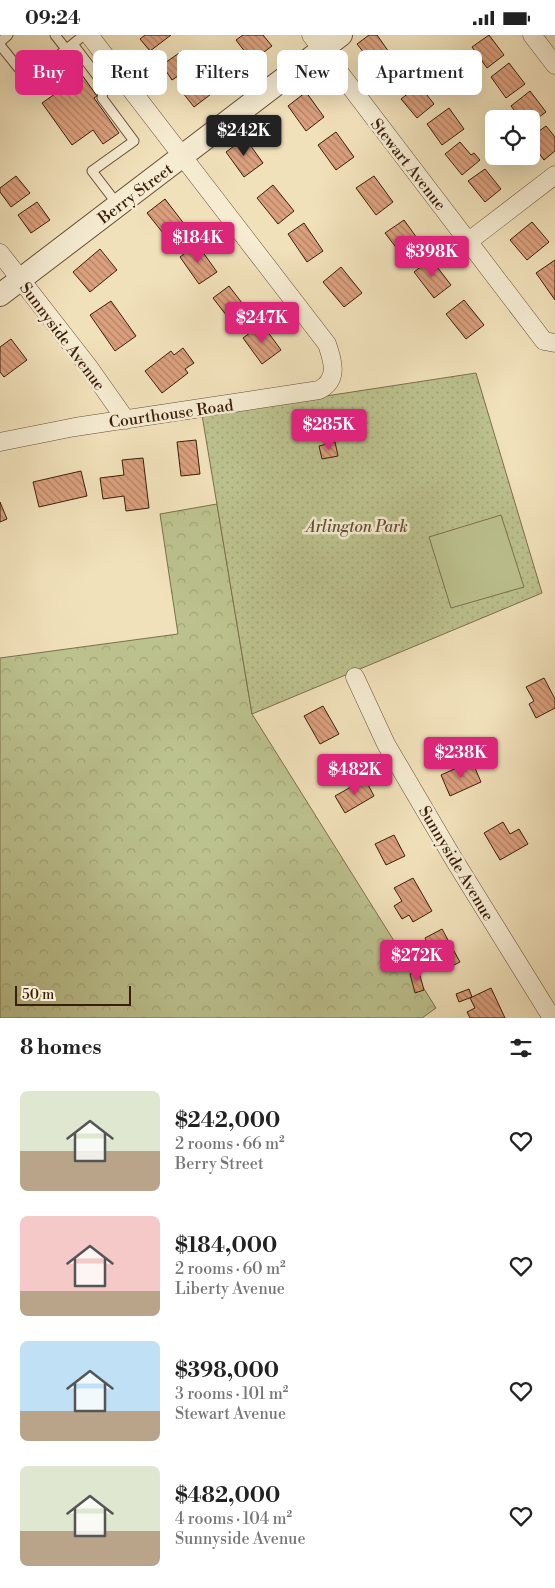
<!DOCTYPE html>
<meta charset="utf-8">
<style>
body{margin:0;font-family:"Libre Bodoni",serif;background:#f6f6f6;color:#222;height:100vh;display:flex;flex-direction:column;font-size:19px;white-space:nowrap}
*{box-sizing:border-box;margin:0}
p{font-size:16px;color:#767676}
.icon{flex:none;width:28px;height:28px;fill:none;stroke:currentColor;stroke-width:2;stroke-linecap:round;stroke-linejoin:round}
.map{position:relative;height:983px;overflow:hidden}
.panel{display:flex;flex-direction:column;background:#fff;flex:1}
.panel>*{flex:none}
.top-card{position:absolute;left:15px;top:15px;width:525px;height:45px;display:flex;gap:10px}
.buttons{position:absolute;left:485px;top:75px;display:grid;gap:10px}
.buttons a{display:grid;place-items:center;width:55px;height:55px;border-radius:8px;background:#fff;box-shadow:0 5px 20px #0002;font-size:25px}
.scale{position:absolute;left:15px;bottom:12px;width:116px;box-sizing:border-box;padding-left:5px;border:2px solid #3a1e0a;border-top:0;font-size:14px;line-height:18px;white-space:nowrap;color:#3a1e0a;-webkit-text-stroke:4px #f6ecd2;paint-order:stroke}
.price{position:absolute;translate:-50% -42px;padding:0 11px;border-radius:5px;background:#db2777;color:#fff;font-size:16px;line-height:32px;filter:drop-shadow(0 1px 2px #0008)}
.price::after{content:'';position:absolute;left:50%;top:30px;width:15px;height:11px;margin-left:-8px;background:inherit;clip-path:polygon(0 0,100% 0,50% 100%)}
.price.active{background:#222;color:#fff}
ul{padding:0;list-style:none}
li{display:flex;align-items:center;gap:15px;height:125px;padding:0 20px}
li span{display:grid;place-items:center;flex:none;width:140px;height:100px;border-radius:8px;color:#555}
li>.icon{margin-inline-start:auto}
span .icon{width:60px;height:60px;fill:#fffc;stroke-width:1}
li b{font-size:21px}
h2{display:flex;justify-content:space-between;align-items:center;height:60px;padding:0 20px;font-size:21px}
.tag{padding:0 18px;border-radius:8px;background:#fff;box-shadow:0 5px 20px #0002;font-size:18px;line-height:45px}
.tag.active{background:#db2777;color:#fff}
.status{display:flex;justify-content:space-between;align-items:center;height:35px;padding:0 25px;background:#fff;direction:ltr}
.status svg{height:14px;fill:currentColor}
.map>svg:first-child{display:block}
.forest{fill:url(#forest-crowns);stroke:#7b704c}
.park{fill:url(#park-dots);stroke:#7b704c}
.pitch{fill:#bcc28e;stroke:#7b704c}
.building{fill:url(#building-back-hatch);stroke:#3a1e0a}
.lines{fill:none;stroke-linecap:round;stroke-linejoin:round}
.service-casing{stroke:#684f36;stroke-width:11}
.minor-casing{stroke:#684f36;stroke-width:19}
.tertiary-casing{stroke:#684f36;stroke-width:24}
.service{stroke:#f6ecd2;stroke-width:9}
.minor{stroke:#f6ecd2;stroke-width:18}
.tertiary{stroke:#f6ecd2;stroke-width:22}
.labels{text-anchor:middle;stroke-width:5;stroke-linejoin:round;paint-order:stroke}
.street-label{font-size:16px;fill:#3a1e0a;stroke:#f6ecd2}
.park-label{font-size:16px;font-style:italic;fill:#614f32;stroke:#f6ecd2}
</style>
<div class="status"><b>09:24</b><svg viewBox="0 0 49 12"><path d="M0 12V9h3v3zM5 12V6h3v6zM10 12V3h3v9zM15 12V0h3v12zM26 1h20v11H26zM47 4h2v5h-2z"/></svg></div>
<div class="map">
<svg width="555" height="983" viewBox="0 0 555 983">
<defs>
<pattern id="forest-crowns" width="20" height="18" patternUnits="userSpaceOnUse" patternTransform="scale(1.25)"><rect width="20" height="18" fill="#bcc28e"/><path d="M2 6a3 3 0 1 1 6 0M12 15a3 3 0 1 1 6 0" fill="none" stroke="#a2a679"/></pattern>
<pattern id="park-dots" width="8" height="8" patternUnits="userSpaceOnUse" patternTransform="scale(1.25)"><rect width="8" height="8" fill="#bcc28e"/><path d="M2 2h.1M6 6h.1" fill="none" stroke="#a2a679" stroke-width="1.8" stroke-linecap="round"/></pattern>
<pattern id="building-back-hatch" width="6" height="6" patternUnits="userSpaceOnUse" patternTransform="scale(1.25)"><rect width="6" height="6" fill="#dba07e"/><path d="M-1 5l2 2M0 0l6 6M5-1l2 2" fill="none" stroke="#b38265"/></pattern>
</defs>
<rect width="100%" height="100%" fill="#f1e1ba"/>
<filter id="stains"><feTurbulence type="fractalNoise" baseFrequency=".004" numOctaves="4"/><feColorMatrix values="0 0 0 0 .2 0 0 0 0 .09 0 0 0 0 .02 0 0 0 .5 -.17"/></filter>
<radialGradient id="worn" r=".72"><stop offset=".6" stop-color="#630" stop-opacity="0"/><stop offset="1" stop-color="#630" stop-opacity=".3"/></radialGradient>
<path class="forest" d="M217 469 252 679 436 973 422 983H0V623L178 599 160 479Z"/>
<path class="park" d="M476 338 542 558 252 679 202 380Z"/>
<path class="pitch" d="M501 480 524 552 451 573 429 502Z"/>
<path class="building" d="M145 0H171L150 16 140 4Z
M243 0H263L272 11 252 26 236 5Z
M369 0H377L391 20 375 32 357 9Z
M489 0 504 20 487 33 472 12Z
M182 16 193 31 172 45 162 30Z
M406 17 421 38 398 54 383 34Z
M509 28 525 49 506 63 491 42Z
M207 38 219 53 194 72 183 58Z
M82 40 97 61 94 63 119 98 103 109 93 95 72 110 42 68Z
M419 50 434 69 417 83 401 64Z
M530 56 546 77 531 88V84H521L511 71Z
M306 57 324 82 306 96 288 71Z
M449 73 464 94 442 110 427 89Z
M546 91 555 102V116L544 125 531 108V102Z
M336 97 354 122 336 135 318 110Z
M245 103 263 128 244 142 226 117Z
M460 107 471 120 474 118 480 125 462 140 445 119Z
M485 134 501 154 485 167 468 146Z
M16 141 30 158 11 172 0 157V153Z
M374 141 393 167 376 180 356 153Z
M273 150 294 176 278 189 257 163Z
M165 164 185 190 167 203 147 178Z
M37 167 50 185 31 198 18 180Z
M404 185 422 210 404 223 385 198Z
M532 187 549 207 527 225 510 205Z
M304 188 323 216 307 227 288 199Z
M197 209 217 237 199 249 180 222Z
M100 214 117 235 90 257 73 237Z
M431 224 451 250 434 263 414 237Z
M555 225V265L536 238Z
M341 232 362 258 344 272 323 247Z
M229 251 249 277 233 289 213 263Z
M464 265 484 290 466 304 446 279Z
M111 266 136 301 115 316 90 280Z
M262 289 281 315 262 329 243 303Z
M11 304 27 325 4 342 0 337V312Z
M183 313 194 328 185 334 188 338 162 358 145 336 171 316 174 320Z
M196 405 200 439 181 441 177 407Z
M335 407 338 421 322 424 319 411Z
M143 423 149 473 126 476 124 461 103 464 100 443 124 440 122 425Z
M81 436 87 461 39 472 33 447Z
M0 467 7 484 0 487Z
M544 643 555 664V673L536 683 529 669 534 666 526 652Z
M323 671 339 699 320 709 304 681Z
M472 726 481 747 450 761 441 740Z
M365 744 374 761 345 778 335 761Z
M503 787 510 799 519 794 528 809 500 825 484 798Z
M394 800 405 821 386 830 375 809Z
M413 843 432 876 413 887 409 880 402 884 394 871 402 866 394 853Z
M442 894 460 927 442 936 425 903Z
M419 937 424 955 415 958 410 939Z
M491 953 505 983H470L467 977 475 973 470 963Z
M469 954 472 962 459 967 456 959Z"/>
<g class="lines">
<defs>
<path id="service" d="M55 0 66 14
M0 7 8 0
M73 9 104 50 102 63 134 106 92 136 118 170
M0 10 28 45 84 0"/>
<path id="minor" d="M311 0 544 306 555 308
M532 0 555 30
M469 206 555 140
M0 218 88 331 126 385
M0 407 75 392 319 355C339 345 333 326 327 309L89 0
M355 642 386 709 453 823 552 983"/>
<path id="tertiary" d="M0 260 341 0"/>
</defs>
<use href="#service" class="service-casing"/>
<use href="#minor" class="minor-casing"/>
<use href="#tertiary" class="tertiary-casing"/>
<use href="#service" class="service"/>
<use href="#minor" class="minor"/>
<use href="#tertiary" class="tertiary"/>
</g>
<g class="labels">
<g class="street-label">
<text transform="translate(409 129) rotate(52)" y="6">Stewart Avenue</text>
<text transform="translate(135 158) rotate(-37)" y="6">Berry Street</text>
<text transform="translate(63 301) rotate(53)" y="6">Sunnyside Avenue</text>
<text transform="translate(171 378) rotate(-8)" y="6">Courthouse Road</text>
<text transform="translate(457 828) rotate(59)" y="6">Sunnyside Avenue</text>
</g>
<g class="park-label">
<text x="357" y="497">Arlington Park</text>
</g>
</g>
<rect width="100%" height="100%" filter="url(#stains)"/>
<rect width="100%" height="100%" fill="url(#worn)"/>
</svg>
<div class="buttons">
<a><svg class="icon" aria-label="locate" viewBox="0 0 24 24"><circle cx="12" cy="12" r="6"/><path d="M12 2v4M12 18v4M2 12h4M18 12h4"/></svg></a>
</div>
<div class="scale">50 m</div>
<b class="price active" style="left:244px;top:122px">$242K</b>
<b class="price" style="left:198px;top:229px">$184K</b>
<b class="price" style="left:432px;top:243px">$398K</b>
<b class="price" style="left:262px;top:309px">$247K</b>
<b class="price" style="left:329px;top:416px">$285K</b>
<b class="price" style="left:461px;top:744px">$238K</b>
<b class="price" style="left:355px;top:761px">$482K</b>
<b class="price" style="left:417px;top:947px">$272K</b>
<div class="top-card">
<a class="tag active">Buy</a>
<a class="tag">Rent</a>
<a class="tag">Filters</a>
<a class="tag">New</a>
<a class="tag">Apartment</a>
</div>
</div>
<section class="panel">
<h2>8 homes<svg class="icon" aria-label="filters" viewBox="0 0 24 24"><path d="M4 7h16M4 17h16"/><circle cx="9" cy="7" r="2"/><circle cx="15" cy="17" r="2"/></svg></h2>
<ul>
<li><span style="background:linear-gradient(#dfe7d0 60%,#b9a48a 0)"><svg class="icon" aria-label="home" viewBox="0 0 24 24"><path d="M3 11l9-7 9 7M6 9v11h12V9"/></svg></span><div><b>$242,000</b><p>2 rooms · 66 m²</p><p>Berry Street</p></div><svg class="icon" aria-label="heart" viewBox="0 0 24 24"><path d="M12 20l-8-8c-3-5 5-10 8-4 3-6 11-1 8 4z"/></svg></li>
<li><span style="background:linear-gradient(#f6c9c9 75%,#b9a48a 0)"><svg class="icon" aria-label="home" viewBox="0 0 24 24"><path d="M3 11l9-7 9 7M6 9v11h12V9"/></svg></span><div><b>$184,000</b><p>2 rooms · 60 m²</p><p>Liberty Avenue</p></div><svg class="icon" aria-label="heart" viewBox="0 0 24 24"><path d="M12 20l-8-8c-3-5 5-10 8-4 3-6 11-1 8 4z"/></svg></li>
<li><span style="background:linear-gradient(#bfe0f5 70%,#b9a48a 0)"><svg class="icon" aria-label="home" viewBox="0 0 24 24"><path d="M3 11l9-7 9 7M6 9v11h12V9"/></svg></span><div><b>$398,000</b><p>3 rooms · 101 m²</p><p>Stewart Avenue</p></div><svg class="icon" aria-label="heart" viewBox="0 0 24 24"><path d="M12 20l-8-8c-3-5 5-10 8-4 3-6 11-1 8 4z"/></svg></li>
<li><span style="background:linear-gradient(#dfe7d0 65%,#b9a48a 0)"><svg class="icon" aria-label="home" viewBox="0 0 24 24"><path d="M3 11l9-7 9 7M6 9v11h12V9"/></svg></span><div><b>$482,000</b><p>4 rooms · 104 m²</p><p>Sunnyside Avenue</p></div><svg class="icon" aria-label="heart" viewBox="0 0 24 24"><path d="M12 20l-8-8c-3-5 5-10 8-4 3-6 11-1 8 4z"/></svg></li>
</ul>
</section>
